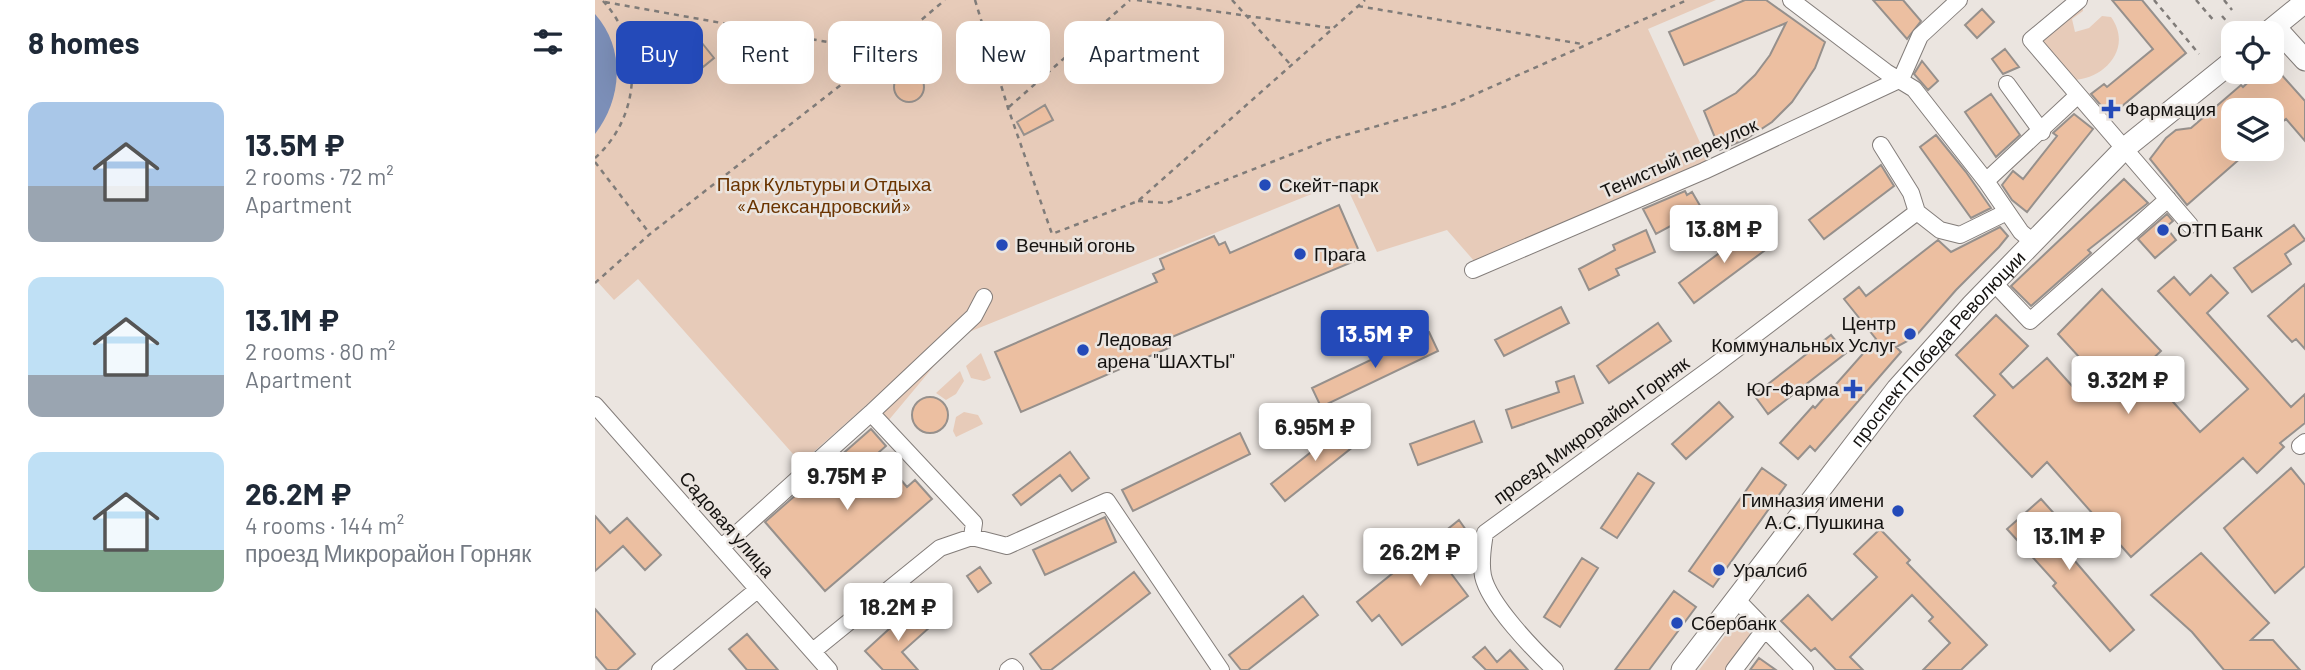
<!DOCTYPE html>
<meta charset="utf-8">
<style>
body{margin:0;font-family:Barlow,sans-serif;background:#f2f2f3;color:#1f2937;height:100vh;display:flex;flex-direction:column;font-size:26px;white-space:nowrap}
*{box-sizing:border-box;margin:0}
p{font-size:23px;color:#747a83}
.icon{flex:none;width:38px;height:38px;fill:none;stroke:currentColor;stroke-width:2;stroke-linecap:round;stroke-linejoin:round}
.map{position:relative;flex:1;overflow:hidden}
.panel{display:flex;flex-direction:column;background:#fff;width:595px}
.panel>*{flex:none}
.guide{position:absolute;left:21px;top:21px;width:665px;height:63px;display:flex;gap:14px}
.controls{position:absolute;left:1626px;top:21px;display:grid;gap:14px}
.controls a{display:grid;place-items:center;width:63px;height:63px;border-radius:14px;background:#fff;box-shadow:0 7px 28px #0002;font-size:35px}
.price{position:absolute;translate:-50% -60px;padding:0 16px;border-radius:7px;background:#fff;color:#222;font-size:23px;line-height:46px;filter:drop-shadow(0 2px 4px #0008)}
.price::after{content:'';position:absolute;left:50%;top:42px;width:21px;height:16px;margin-left:-10px;background:inherit;clip-path:polygon(0 0,100% 0,50% 100%)}
.price.active{background:#244ab9;color:#fff}
ul{padding:0;list-style:none}
li{display:flex;align-items:center;gap:21px;height:175px;padding:0 28px}
li span{display:grid;place-items:center;flex:none;width:196px;height:140px;border-radius:14px;color:#555}
li>.icon{margin-inline-start:auto}
span .icon{width:84px;height:84px;fill:#fffc;stroke-width:1}
li b{font-size:30px}
h2{display:flex;justify-content:space-between;align-items:center;height:84px;padding:0 28px;font-size:30px}
.tag{padding:0 24px;border-radius:14px;background:#fff;box-shadow:0 7px 28px #0002;font-size:24px;line-height:63px}
.tag.active{background:#244ab9;color:#fff}
main{display:flex;flex:1;min-height:0}
.map>svg:first-child{display:block}
.green{fill:#e7cbb9}
.water{fill:#7c8fb8}
.building{fill:#ecbfa1;stroke:#96908c;stroke-width:2}
.lines{fill:none;stroke-linecap:round;stroke-linejoin:round}
.minor-casing{stroke:#837d7a;stroke-width:18}
.major-casing{stroke:#837d7a;stroke-width:23}
.path{stroke:#807c79;stroke-width:2.5;stroke-dasharray:5 5;stroke-linecap:butt}
.minor{stroke:#fff;stroke-width:16}
.major{stroke:#fff;stroke-width:21}
.poi-dot{fill:#244ab9;stroke:#ebe5e0;stroke-width:2.5}
.labels{text-anchor:middle;stroke-width:5;stroke-linejoin:round;paint-order:stroke}
.poi-label{font-size:19px;fill:#151311;stroke:#ebe5e0;text-anchor:start}
.street-label{font-size:19px;fill:#151311;stroke:#ebe5e0}
.park-label{font-size:19px;fill:#6a3400;stroke:#ebe5e0}
</style>
<main>
<section class="panel">
<h2>8 homes<svg class="icon" aria-label="filters" viewBox="0 0 24 24"><path d="M4 7h16M4 17h16"/><circle cx="9" cy="7" r="2"/><circle cx="15" cy="17" r="2"/></svg></h2>
<ul>
<li><span style="background:linear-gradient(#a9c7e8 60%,#9aa5b1 0)"><svg class="icon" aria-label="home" viewBox="0 0 24 24"><path d="M3 11l9-7 9 7M6 9v11h12V9"/></svg></span><div><b>13.5M ₽</b><p>2 rooms · 72 m²</p><p>Apartment</p></div></li>
<li><span style="background:linear-gradient(#bfe0f5 70%,#9aa5b1 0)"><svg class="icon" aria-label="home" viewBox="0 0 24 24"><path d="M3 11l9-7 9 7M6 9v11h12V9"/></svg></span><div><b>13.1M ₽</b><p>2 rooms · 80 m²</p><p>Apartment</p></div></li>
<li><span style="background:linear-gradient(#bfe0f5 70%,#7fa58c 0)"><svg class="icon" aria-label="home" viewBox="0 0 24 24"><path d="M3 11l9-7 9 7M6 9v11h12V9"/></svg></span><div><b>26.2M ₽</b><p>4 rooms · 144 m²</p><p>проезд Микрорайон Горняк</p></div></li>
</ul>
</section>
<div class="map">
<svg width="1710" height="670" viewBox="0 0 1710 670">
<rect width="100%" height="100%" fill="#ebe5e0"/>
<path class="green" d="M0 0H1121L1053 29 1113 160 880 262 852 230 782 252 749 181 364 336 293 421 276 401 206 463 43 279 19 300 0 279Z
M1479 0H1487L1488 11 1477 19 1480 32 1494 28 1507 16 1516 17C1544 56 1491 95 1456 74L1443 28 1463 7Z
M386 353 396 378 389 381 376 378 371 366Z
M365 371 369 381 361 394 351 400 341 393Z
M369 412 383 415 388 424 361 437 358 431 361 417Z
M1142 620 1157 636 1131 670H1104Z"/>
<path class="water" d="M0 14C31 49 27 99 0 134Z"/>
<path class="building" d="M1150 0H1171L1230 42 1220 68 1197 102 1177 122 1151 139 1125 150 1109 111 1141 93 1160 75 1175 55 1191 23 1089 65 1074 32Z
M1278 0H1308L1326 21 1312 39Z
M1517 0H1547L1591 53 1515 116 1496 94 1509 84 1512 87 1558 49Z
M1387 9 1399 22 1382 38 1370 25Z
M103 38 119 58 108 67 92 48Z
M1410 49 1424 67 1408 74 1397 59Z
M1327 61 1343 81 1333 90 1319 74Z
M1676 63 1710 101V141L1691 119 1676 131V110H1638V149H1656L1592 205 1555 159 1571 138 1581 130 1596 128 1646 85 1648 87 1664 72H1676Z
M299 87a15 15 0 1 1 30 0a15 15 0 1 1-30 0Z
M1396 94 1425 135 1401 157 1370 112Z
M450 105 458 120 429 135 422 122Z
M1479 114 1498 129 1432 212 1417 200 1407 185 1418 171 1428 179 1462 136 1458 133Z
M1341 135 1371 172 1396 208 1376 218 1325 147Z
M1286 165 1299 186 1229 239 1214 220Z
M1529 179 1553 203 1493 250 1496 253 1436 306 1416 286Z
M1090 191 1092 195 1097 192 1107 209 1061 234 1048 209Z
M744 205 767 258 572 339 576 347 426 412 400 352 562 282 558 274 569 269 565 259 619 236 624 245 630 242 635 253Z
M1572 214 1578 221 1571 227 1581 240 1560 258 1543 239Z
M1699 225 1710 240 1690 254 1696 264 1657 292 1639 268Z
M1405 227 1413 236 1404 247 1361 290 1320 337 1301 347 1306 352 1220 451 1215 446 1203 459 1185 443 1218 406 1220 408 1281 339 1249 299 1264 287 1271 296 1343 240 1356 252Z
M1158 228 1173 248 1099 303 1084 283Z
M1051 230 1060 252 1021 269 1024 275 994 290 984 269 1020 250 1018 245Z
M1616 275 1633 293 1612 313 1696 407 1710 394V423L1685 443 1689 447 1662 473 1648 458 1536 557 1452 462 1437 477 1379 416 1400 395 1361 355 1401 315 1433 346 1405 374 1418 388 1452 358 1478 387 1496 370 1463 334 1507 289 1566 351 1538 377 1553 392 1562 384 1605 432 1653 389 1563 291 1579 277 1595 295Z
M1710 284V349L1701 339 1697 342 1673 316Z
M966 307 974 323 909 356 900 340Z
M1063 323 1076 341 1014 383 1002 366Z
M834 332 843 351 726 407 717 388Z
M1236 335 1251 353 1173 414 1159 395Z
M979 376 988 403 917 428 911 410 964 392 961 382Z
M317 415a18 18 0 1 1 36 0a18 18 0 1 1-36 0Z
M1124 402 1138 417 1091 459 1077 444Z
M879 421 887 442 823 465 815 444Z
M750 425 764 442 690 501 676 484Z
M276 429 291 446 283 453 312 487 320 480 337 499 230 591 170 522Z
M645 433 655 454 538 511 527 490Z
M475 452 494 478 477 491 465 475 426 505 418 495Z
M1167 468 1191 485 1118 587 1094 571Z
M1696 468 1710 485V566L1680 593 1629 528Z
M1043 473 1059 483 1022 538 1006 528Z
M1446 499 1491 549 1479 560 1539 630 1515 651 1458 586 1461 583 1412 529Z
M0 516 15 533 32 518 66 555 50 570 28 546 0 571Z
M510 517 521 542 450 575 438 550Z
M864 520 878 540 849 564 873 596 807 645 784 615 777 621 762 602Z
M1285 529 1315 560 1312 563 1392 645 1366 670H1328L1355 643 1334 621 1338 617 1317 595 1255 657 1268 670H1241L1220 648 1216 651 1186 621 1213 595 1237 620 1282 577 1259 554Z
M1606 553 1674 623 1656 640H1678L1705 670H1629L1597 632 1556 595Z
M987 558 1003 568 965 627 949 617Z
M385 567 396 583 383 592 372 576Z
M539 572 555 593 456 670H447L435 654Z
M1079 591 1101 607 1054 670H1020Z
M708 596 723 615 653 670H646L634 655Z
M317 608 335 627 307 652 323 670H288L270 651Z
M0 609 40 654 22 670H12L0 656Z
M152 634 183 670H152L134 649Z
M890 647 902 662 915 650 933 670H891L878 657Z
M1164 658 1181 670H1155Z"/>
<g class="lines">
<defs>
<path id="minor" d="M1196 0 1291 72 1319 89 1391 181 1426 232 1439 243
M1484 0 1436 40 1595 225
M1412 84 1447 132
M1286 145 1316 193 1322 212 1345 230 1365 235 1412 212
M1391 181 1482 96
M878 270 1109 171 1306 79 1325 36 1364 0
M1399 283 1435 321 1573 199
M0 405 234 670
M1705 446 1710 442
M377 537 379 523 276 413 379 316 389 297
M126 548 276 413
M1142 600 1210 670
M218 651 345 548 377 537 412 546 512 501 626 670
M65 670 162 590
M413 670 417 667 420 670
M960 670C939 650 894 604 888 576 885 561 888 547 890 533L1119 366 1322 212
M1139 670 1170 629"/>
<g id="major">
<path d="M1680 27 1710 60"/>
<path d="M1672 33 1710 2"/>
<path id="s1" d="M1087 670 1302 389 1378 304 1530 148 1638 61"/>
</g>
</defs>
<use href="#minor" class="minor-casing"/>
<use href="#major" class="major-casing"/>
<path class="path" d="M380 0 413 108 457 234 543 201 770 0
M542 0 736 28
M637 0 695 64
M1559 0 1604 54
M1601 0 1620 22
M1629 0 1637 10
M10 2 288 52
M763 6 987 44
M1627 16 1634 24
M414 107 535 0
M0 158C46 117 50 45 7 0
M0 162 55 234
M543 201 572 203 733 140 856 105 1092 0
M0 283 55 234 288 52 350 0"/>
<use href="#minor" class="minor"/>
<use href="#major" class="major"/>
</g>
<g class="poi-dot">
<path d="M1512.5 98.5h7v7h7v7h-7v7h-7v-7h-7v-7h7z"/>
<circle cx="670" cy="185" r="7"/>
<circle cx="1568" cy="230" r="7"/>
<circle cx="407" cy="245" r="7"/>
<circle cx="705" cy="254" r="7"/>
<circle cx="1315" cy="334" r="7"/>
<circle cx="488" cy="350" r="7"/>
<path d="M1254.5 378.5h7v7h7v7h-7v7h-7v-7h-7v-7h7z"/>
<circle cx="1303" cy="511" r="7"/>
<circle cx="1124" cy="570" r="7"/>
<circle cx="1082" cy="623" r="7"/>
</g>
<g class="labels">
<g class="poi-label">
<text x="1530" y="116">Фармация</text>
<text x="684" y="192">Скейт-парк</text>
<text x="1582" y="237">ОТП Банк</text>
<text x="421" y="252">Вечный огонь</text>
<text x="719" y="261">Прага</text>
<text x="1301" y="330" text-anchor="end">Центр<tspan x="1301" dy="22">Коммунальных Услуг</tspan></text>
<text x="502" y="346">Ледовая<tspan x="502" dy="22">арена "ШАХТЫ"</tspan></text>
<text x="1244" y="396" text-anchor="end">Юг-Фарма</text>
<text x="1289" y="507" text-anchor="end">Гимназия имени<tspan x="1289" dy="22">А.С. Пушкина</tspan></text>
<text x="1138" y="577">Уралсиб</text>
<text x="1096" y="630">Сбербанк</text>
</g>
<g class="street-label">
<text transform="translate(1084 158) rotate(-24)" y="7">Тенистый переулок</text>
<text dy="7" stroke="none"><textPath href="#s1" startOffset="411">проспект Победа Революции</textPath></text>
<text transform="translate(996 430) rotate(-36)" y="7">проезд Микрорайон Горняк</text>
<text transform="translate(132 524) rotate(49)" y="7">Садовая улица</text>
</g>
<g class="park-label">
<text x="229" y="191">Парк Культуры и Отдыха<tspan x="229" dy="22">«Александровский»</tspan></text>
</g>
</g>
</svg>
<div class="controls">
<a><svg class="icon" aria-label="locate" viewBox="0 0 24 24"><circle cx="12" cy="12" r="6"/><path d="M12 2v4M12 18v4M2 12h4M18 12h4"/></svg></a>
<a><svg class="icon" aria-label="layers" viewBox="0 0 24 24"><path d="M12 4l9 5-9 5-9-5zM3 14l9 5 9-5"/></svg></a>
</div>
<b class="price" style="left:1129px;top:265px">13.8M ₽</b>
<b class="price active" style="left:780px;top:370px">13.5M ₽</b>
<b class="price" style="left:1533px;top:416px">9.32M ₽</b>
<b class="price" style="left:720px;top:463px">6.95M ₽</b>
<b class="price" style="left:252px;top:512px">9.75M ₽</b>
<b class="price" style="left:1474px;top:572px">13.1M ₽</b>
<b class="price" style="left:825px;top:588px">26.2M ₽</b>
<b class="price" style="left:303px;top:643px">18.2M ₽</b>
<div class="guide">
<a class="tag active">Buy</a>
<a class="tag">Rent</a>
<a class="tag">Filters</a>
<a class="tag">New</a>
<a class="tag">Apartment</a>
</div>
</div>
</main>
